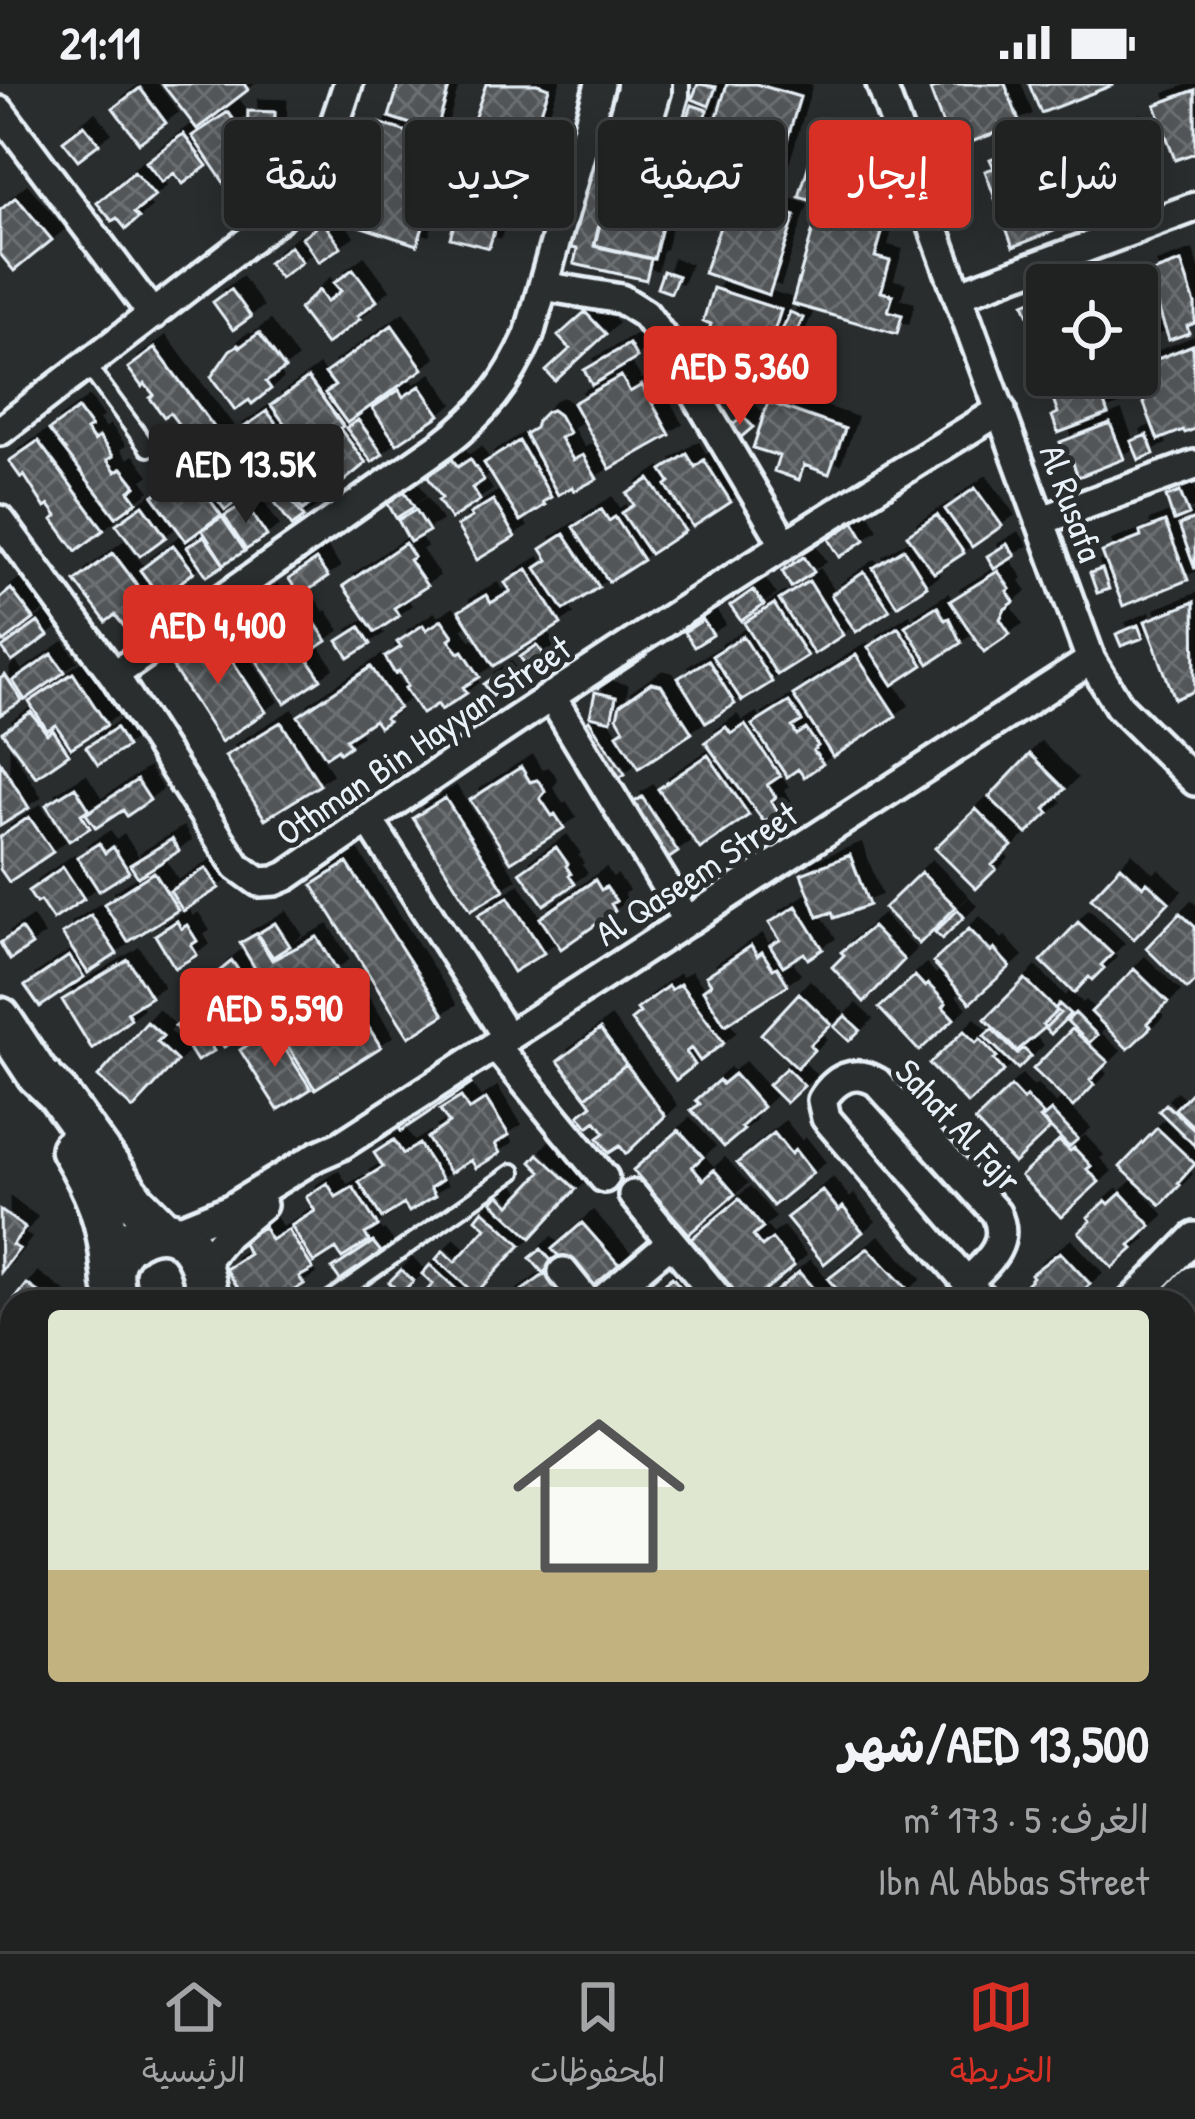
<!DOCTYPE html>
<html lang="ar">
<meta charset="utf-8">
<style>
body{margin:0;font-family:"Patrick Hand","Playpen Sans Arabic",sans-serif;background:#282a2a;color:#f1f3f6;direction:rtl;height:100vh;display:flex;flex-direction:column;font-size:45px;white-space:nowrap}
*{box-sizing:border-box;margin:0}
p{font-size:39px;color:#a2a4a5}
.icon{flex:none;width:66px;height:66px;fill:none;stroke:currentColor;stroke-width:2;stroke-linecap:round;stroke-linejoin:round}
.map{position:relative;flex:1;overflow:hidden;direction:ltr}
.details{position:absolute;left:0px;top:1206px;width:1197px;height:663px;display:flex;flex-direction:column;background:#202222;border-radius:36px 36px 0 0;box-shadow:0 6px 30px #0003,0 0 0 3px #3d3f40;direction:rtl}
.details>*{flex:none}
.guide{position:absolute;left:36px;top:36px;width:1125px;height:108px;direction:rtl;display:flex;gap:24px}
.buttons{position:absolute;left:1026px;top:180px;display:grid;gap:24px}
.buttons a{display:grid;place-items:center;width:132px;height:132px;border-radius:12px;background:#202222;box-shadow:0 6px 30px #0003,0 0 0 3px #3d3f40;font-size:60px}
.price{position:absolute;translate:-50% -102px;padding:0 27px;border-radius:12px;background:#d93025;color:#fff;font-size:39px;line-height:78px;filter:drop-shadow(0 3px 6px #0008)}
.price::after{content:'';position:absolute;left:50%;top:72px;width:36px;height:27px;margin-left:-18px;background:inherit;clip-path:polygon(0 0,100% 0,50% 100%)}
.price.selected{background:#222;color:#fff}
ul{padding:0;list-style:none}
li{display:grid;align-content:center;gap:24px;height:636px;padding:0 48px}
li+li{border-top:3px solid #3d3f40}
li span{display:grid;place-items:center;height:372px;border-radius:12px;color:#555}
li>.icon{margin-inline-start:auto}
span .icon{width:216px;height:216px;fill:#fffc;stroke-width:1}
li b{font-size:51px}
.tag{padding:0 42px;border-radius:12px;background:#202222;box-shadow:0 6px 30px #0003,0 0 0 3px #3d3f40;font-size:42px;line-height:108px}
.tag.selected{background:#d93025;color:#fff}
.status{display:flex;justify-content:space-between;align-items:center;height:84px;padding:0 60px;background:#202222;direction:ltr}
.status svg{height:33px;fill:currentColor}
.dock{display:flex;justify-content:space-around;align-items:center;height:168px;border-top:3px solid #3d3f40;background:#202222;font-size:33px;color:#a2a4a5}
.dock a{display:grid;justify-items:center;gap:6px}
.dock .selected{color:#d93025}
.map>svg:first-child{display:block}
.building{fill:url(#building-cross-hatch);stroke:#e8f1f8;stroke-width:3;filter:url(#shadow)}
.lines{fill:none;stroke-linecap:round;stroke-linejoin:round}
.lane-casing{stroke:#e8f1f8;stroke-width:22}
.street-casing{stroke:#e8f1f8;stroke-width:36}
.secondary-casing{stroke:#e8f1f8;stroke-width:48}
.lane{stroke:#2a2d2e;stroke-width:14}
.street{stroke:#2a2d2e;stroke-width:27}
.secondary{stroke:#2a2d2e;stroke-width:39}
.labels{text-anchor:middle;stroke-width:10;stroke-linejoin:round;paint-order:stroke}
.street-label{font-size:36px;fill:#e8f1f8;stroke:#2a2d2e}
</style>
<div class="status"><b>21:11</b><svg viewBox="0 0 49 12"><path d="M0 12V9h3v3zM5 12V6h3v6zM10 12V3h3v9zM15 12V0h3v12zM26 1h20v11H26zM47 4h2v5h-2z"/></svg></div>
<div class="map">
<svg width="1195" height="1867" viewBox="0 0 1195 1867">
<defs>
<pattern id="building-cross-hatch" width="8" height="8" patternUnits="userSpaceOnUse" patternTransform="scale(3)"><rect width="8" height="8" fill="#535759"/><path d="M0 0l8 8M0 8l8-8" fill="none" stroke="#6c7072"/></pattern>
<filter id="shadow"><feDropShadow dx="11" dy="-11" stdDeviation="0" flood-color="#0009"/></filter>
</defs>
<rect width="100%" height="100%" fill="#2a2d2e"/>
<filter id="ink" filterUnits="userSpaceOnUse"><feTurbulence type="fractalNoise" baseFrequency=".00833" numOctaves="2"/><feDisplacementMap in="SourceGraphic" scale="24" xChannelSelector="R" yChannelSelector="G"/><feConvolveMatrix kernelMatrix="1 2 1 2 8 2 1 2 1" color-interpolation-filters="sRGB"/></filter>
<g filter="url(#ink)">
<path class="building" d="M162 0H244L248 6 197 45Z
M399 0H450L436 48 389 33Z
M486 0H537L549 4 529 63 471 44Z
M698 0 716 3 709 22 692 15Z
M727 0H756L800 13 776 93 751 86 747 98 701 85Z
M948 0H1005L1020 40 952 65 930 6Z
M1029 0H1113V1L1041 29Z
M140 4 166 39 139 59 113 24Z
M1195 6V69L1175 76 1155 21Z
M692 21 707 26 700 46 685 41Z
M248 27 275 28 274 56 247 55Z
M228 28 237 40 228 45 259 90 231 109 192 52Z
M379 39 450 62 417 161 347 138Z
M84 41 99 60 78 76 63 57Z
M1129 42 1135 58 1130 60 1133 68 1123 72 1113 94 1117 103 1106 107 1109 114 1084 123 1078 106 1063 111 1049 74 1064 69 1060 58 1090 46 1092 53Z
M684 46 701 51 694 73 677 67Z
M183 50 207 82 183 100 174 89 162 98 146 78Z
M599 54 630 61 626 81 610 78 607 91 618 94 616 102 608 100 594 162 651 175 646 196 574 180 577 165 565 163 567 152 573 153 578 132 570 130 586 78 593 80Z
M1033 59 1041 80 1031 84 1038 102 996 117 985 87 994 84 990 75Z
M456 70 512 85 489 164 450 154 468 92 451 87Z
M811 73 854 86 842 126 799 113Z
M638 82 675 92 670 108 634 99Z
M946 86 954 110 938 116 929 91Z
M134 88 155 112 134 129 139 134 126 145 117 134 112 137 97 119Z
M620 98 670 110 654 175 595 161 609 102 618 104Z
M1050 105 1058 126 1047 130 1054 147 1013 163 1002 133 1010 130 1007 121Z
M731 111 795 132 769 211 704 189Z
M16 113 52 156 14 187 0 170V126Z
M817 131 882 149 875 173 890 177 881 208 893 211 888 227 902 231 897 250 792 220Z
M323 138 341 163 319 178 302 153Z
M290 162 302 178 280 194 268 179Z
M1181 178 1195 220V239L1187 242 1189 249 1169 256 1147 190Z
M353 185 377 217 357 232 360 235 326 261 299 225 319 206 327 218 341 207 334 199Z
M663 187 678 192 671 209 657 204Z
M713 204 781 226 754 309 722 299 704 262 711 240 703 237Z
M231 205 251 233 233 246 213 218Z
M1137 205 1156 257 1137 263Z
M1047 210V251L1038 254 1024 219Z
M585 228 606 250 555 297 546 287 570 265 558 252Z
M790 228 803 234 793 256 780 251Z
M392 241 423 285 347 339 325 309 335 302 325 289Z
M259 249 285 285 266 298 271 305 252 320 249 316 235 326 211 293 230 266 238 261 240 263Z
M629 260 637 274 592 301 584 286Z
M1193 261 1195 345 1185 349 1183 346 1158 356 1133 291H1137V283Z
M155 264 222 354 199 372 192 362 188 365 174 346 179 341 170 329 164 333 150 314 154 311 145 300 142 303 128 284Z
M621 292 630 308 642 301 670 351 610 385 573 319Z
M308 294 343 342 306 369 271 321Z
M1096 296 1108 330 1058 349 1052 332 1058 329 1052 312Z
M420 302 440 331 397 360 372 324 399 306 403 313Z
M768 318 845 345 829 390 804 381 799 396 774 387 779 372 753 364Z
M78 325 91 343 86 346 94 357 99 353 113 372 107 376 116 388 122 384 136 402 129 407 137 418 116 433 49 346Z
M552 326 559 331 569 349 560 354 573 376 583 371 597 395 574 407 572 403 558 411 525 350 535 344 537 337 546 328Z
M267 327 300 372 266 396 233 351Z
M743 332 753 343 738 356 728 345Z
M358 336 383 370 372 378 346 344Z
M1110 339 1124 375 1078 393 1073 379 1069 380 1060 358Z
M340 345 366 379 338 402 311 368Z
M1147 351 1154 370 1139 376 1131 357Z
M230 356 261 400 225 426 204 397 211 392 200 377Z
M38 357 104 446 76 467 53 436 57 432 49 421 45 424 24 391 21 394 9 377Z
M519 357 551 413 543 418 545 421 520 437 484 379Z
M687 370 695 383 704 376 731 418 693 443 666 401 670 398 662 386Z
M306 371 331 404 303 426 277 393Z
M452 375 458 383 470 375 484 396 472 404 480 416 451 435 438 416 442 414 427 392Z
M188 386 221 431 186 457 153 412Z
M275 394 304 433 292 442 264 403Z
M649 395 685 447 650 470 622 429 634 421 627 410Z
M975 404 1002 442 972 463 945 425Z
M403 405 414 423 396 434 385 415Z
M1180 408 1189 431 1174 437 1166 413Z
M493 416 515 453 477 476 457 442 472 433 470 430Z
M245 419 267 452 246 466 224 432Z
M143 421 166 453 140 472 116 440Z
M601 425 609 437 615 433 643 476 609 498 573 443Z
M416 426 429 447 410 458 398 436Z
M937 431 964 469 934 489 907 451Z
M222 433 245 467 224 480 202 446Z
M1195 435V485L1179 441Z
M854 438 865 456 840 473 829 455Z
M1165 438 1188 496 1123 522 1102 468 1141 453 1140 448Z
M564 450 599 503 564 526 536 484 548 476 541 465Z
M204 452 224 481 207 492 187 463Z
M405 459 414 473 409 476 427 502 394 524 399 532 375 548 343 502Z
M1007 460 1015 472 994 485 987 472Z
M173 461 194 488 172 505 168 501 157 509 140 486Z
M904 465 927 502 897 522 873 484Z
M113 469 158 529 130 550 115 531 106 538 75 497Z
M804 473 814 488 791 503 782 487Z
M316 476 328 493 300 512 289 495Z
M527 485 561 540 494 582 459 527 486 511 491 519 511 507 505 499Z
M1102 485 1109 505 1097 509 1090 489Z
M998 487 1010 505 1007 507 1014 518 1005 525 1000 535 1010 550 984 568 950 517Z
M864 488 890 526 856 548 831 511Z
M809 497 843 551 814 570 779 516Z
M167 503 177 514 160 529 150 517Z
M11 505 34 535 4 558 0 553V514Z
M753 506 764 521 741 537 730 522Z
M263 508 321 595 285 619 227 532Z
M292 510 311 538 299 546 280 518Z
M1194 518 1195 607 1175 615 1145 537Z
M774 520 807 572 777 591 744 539Z
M937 522 945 536 949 534 961 559 929 580 905 542Z
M442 536 453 552 449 555 459 569 463 567 480 593 463 603 467 609 441 626 438 620 422 630 405 604 408 602 399 587 395 590 385 573 401 563 397 558 423 541 426 546Z
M703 536 713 551 694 563 684 548Z
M38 538 48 552 12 578 2 564Z
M315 539 327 557 312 567 300 549Z
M1138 541 1143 554 1121 562 1116 550Z
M360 543 371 560 349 574 338 557Z
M898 543 923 581 893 601 868 563Z
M211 544 266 628 221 658 173 584 194 571 186 560Z
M743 552 772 598 742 617 712 572Z
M537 561 547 575 530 587 520 573Z
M640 561 647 571 598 604 591 594Z
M52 570 65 588 25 616 13 597Z
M856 571 896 632 833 673 793 611Z
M708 576 735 620 706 639 678 594Z
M371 583 399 624 385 634 388 637 379 643 374 636 346 655 350 662 340 669 338 665 326 673 298 632Z
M73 589 107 641 71 664 56 641 47 646 29 618Z
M500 589 508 601 493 612 484 600Z
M5 591 22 617 0 631V595Z
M651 599 661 601 692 649 639 684 617 650 624 645 617 633 620 621Z
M595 608 616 613 611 637 590 632Z
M789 618 802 637 792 643 797 651 806 645 818 662 813 666 823 680 804 693 798 685 787 693 752 641Z
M31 628 47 650 53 646 69 670 36 693 2 648Z
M589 636 625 690 616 696 579 643Z
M281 638 320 701 265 735 225 672Z
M745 641 780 692 767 701 776 713 771 717 779 728 764 738 705 658 726 643 731 650Z
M116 644 127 663 98 681 86 663Z
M1030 670 1065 705 1045 725 1049 729 1027 750 989 713Z
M708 671 749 731 700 765 658 705Z
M0 678 29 724 0 742Z
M521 683 530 698 537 696 542 701 545 708 540 714 552 732 555 730 564 744 511 778 470 716Z
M137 696 150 716 127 732 123 726 96 744 86 730Z
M75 703 89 725 81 730 90 744 69 757 46 721Z
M642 713 678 768 668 775 631 720Z
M445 714 504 806 471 826 413 734Z
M976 725 1012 762 992 781 996 785 976 805 935 764Z
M29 733 53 768 9 798 0 785V753Z
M172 755 179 767 138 793 130 781Z
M99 759 105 769 113 763 129 788 99 807 77 773Z
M556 763 568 780 566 782 571 790 569 792 575 800 544 821 520 788Z
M850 771 869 821 834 834 832 828 818 833 801 790Z
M347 779 444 931 409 953 312 801Z
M1121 782 1143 803 1147 798 1169 818 1134 855 1091 814Z
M63 783 84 815 53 836 40 817 36 819 28 807Z
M206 784 219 804 183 827 170 807Z
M154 788 178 826 128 858 104 820Z
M921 788 956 823 919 860 884 824Z
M595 796 601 806 606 803 616 817 611 820 615 827 561 865 540 834Z
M508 813 544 869 513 888 478 831Z
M796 822 823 865 808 875 804 869 783 882 770 862 780 856 769 839Z
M958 826 964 833 942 855 935 848Z
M1180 829 1195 843V897L1187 905 1146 864Z
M91 831 117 870 88 889 62 850Z
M177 837 181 845 187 841 197 857 191 861 197 871 175 884 155 851Z
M1078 838 1112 870 1101 881 1104 884 1092 896 1089 893 1074 909 1041 877Z
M275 839 290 862 273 873 257 850Z
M872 843 904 876 864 918 832 883 844 871 841 868Z
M21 845 32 861 10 876 0 859Z
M969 845 991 868 994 865 1010 883 970 919 933 878Z
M256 850 272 876 317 853 337 886 290 918 292 921 224 963 199 921 256 886 240 859Z
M751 862 757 872 762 868 773 885 777 883 788 901 725 941 703 906 711 900 706 892Z
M69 872 84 893 40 923 25 902Z
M128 876 151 913 127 928 131 935 92 965 62 916Z
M232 877 241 890 226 901 217 889Z
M1134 885 1168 918 1147 939 1151 943 1128 965 1091 928Z
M915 892 925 903 928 900 946 919 943 923 954 935 919 967 879 924Z
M1025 895 1057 927 1043 940 1046 943 1017 967 985 935Z
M680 900 724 959 700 977 691 964 686 968 695 981 676 996 631 936 640 929 637 925 668 902 671 906Z
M345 906 381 963 315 1005 279 948Z
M799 909 831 940 810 961 814 966 797 984 761 950Z
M1059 920 1070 930 1051 950 1045 944 1060 929 1055 925Z
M1075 929 1097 951 1089 959 1067 937Z
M192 931 214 967 197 977 175 942Z
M845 932 860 946 849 957 834 943Z
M147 938 163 952 157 958 177 977 133 1025 98 993Z
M272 945 311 1005 278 1026 240 966Z
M600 945 626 980 586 1013 558 977Z
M992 945 1017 970 1023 964 1031 972 1018 985 984 952Z
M1072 945 1108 978 1090 996 1094 1001 1073 1023 1033 985Z
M964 947 976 959 980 955 997 973 994 976 1004 987 968 1020 929 980Z
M626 980 665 1032 626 1070 620 1062 609 1069 598 1054 605 1049 596 1037 588 1043 579 1031 592 1021 586 1013Z
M786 984 804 1002 786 1019 768 1001Z
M734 990 763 1023 741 1043 744 1046 724 1063 691 1026 700 1020 696 1016 719 996 722 1000Z
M466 993 471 1000 401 1047 396 1039Z
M1011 1003 1023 1016 1026 1013 1043 1031 1040 1034 1050 1045 1014 1079 975 1037Z
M1195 1005V1044L1175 1025Z
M461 1013 469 1026 486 1015 509 1051 495 1060 500 1069 476 1084 471 1076 450 1089 427 1054 449 1039 440 1026Z
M1166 1020 1195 1047V1062L1159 1027Z
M1051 1027 1078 1055 1069 1063 1042 1035Z
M1157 1044 1195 1080 1178 1099 1180 1101 1161 1121 1120 1083Z
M679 1046 703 1073 692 1083 703 1096 714 1086 735 1110 689 1150 633 1086Z
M774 1049 791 1070 795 1066 813 1089 773 1122 737 1079Z
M394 1056 403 1070 419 1060 442 1096 430 1104 435 1112 409 1128 404 1120 382 1134 359 1098 383 1083 374 1069Z
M1059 1057 1070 1067 1074 1064 1091 1082 1087 1085 1099 1098 1061 1133 1021 1092Z
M538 1070 576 1105 531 1154 492 1118 499 1110 510 1121 541 1088 531 1078Z
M327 1099 336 1113 353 1103 378 1142 365 1150 369 1157 342 1174 336 1165 314 1179 291 1142 315 1127 306 1113Z
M822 1106 839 1127 843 1123 863 1148 824 1180 786 1134Z
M1121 1109 1151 1142 1130 1162 1133 1165 1112 1184 1079 1148 1091 1137 1088 1133 1106 1117 1109 1120Z
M739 1115 763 1144 753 1152 762 1163 772 1155 794 1182 751 1218H744L691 1155Z
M0 1126 25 1144 12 1161 19 1165 1 1188Z
M483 1126 521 1161 475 1210 436 1175 443 1167 455 1178 486 1144 476 1135Z
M582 1139 620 1182 612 1190 614 1192 595 1209 552 1165Z
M263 1143 271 1156 288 1146 313 1185 299 1193 304 1200 277 1217 271 1208 255 1218H247L226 1185 249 1170 241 1157Z
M373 1158 381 1168 340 1196 332 1185Z
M868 1164 908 1206 894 1218H848L828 1195Z
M541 1165 554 1180 543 1189 530 1174Z
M1060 1168 1090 1200 1071 1218H1031L1020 1206 1033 1193 1031 1190Z
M430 1181 468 1216 467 1218H416L433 1200 422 1190Z
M401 1186 413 1197 401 1210 389 1198Z
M548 1188 569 1218H506Z
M799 1188 822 1215 818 1218H763Z
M672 1193 693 1218H642Z
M27 1200 51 1218H13Z
M12 1220V1253L0 1244V1235Z
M3 1259 12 1266V1334L0 1325V1263Z
M0 1332 12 1341V1375L8 1380 0 1374 3 1360 0 1358Z
M1185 1492 1195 1500V1539L1185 1525Z
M1185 1567 1195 1577V1650L1185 1660Z
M0 1738 12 1746V1819L0 1810Z
M1191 1787 1195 1791V1842L1185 1834V1794Z
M100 1857H164L177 1867H92Z
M216 1857H292L284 1867H212Z
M741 1857H820L811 1867H752Z
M829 1857H863L873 1867H819Z
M877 1857H911L920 1866 888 1867Z
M1045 1857H1111L1114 1859 1106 1867H1056Z
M1122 1857H1157L1147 1867H1132Z"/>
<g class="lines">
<defs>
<path id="lane" d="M661 79 681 12V0
M87 281 148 364
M327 1218 513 1088"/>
<path id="street" d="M881 0 1091 576 1119 622 1195 697
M0 27 153 231
M543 202 621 215 645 230 662 253 784 459
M958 211 1195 123
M0 347 278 134C321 89 329 58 348 0
M0 436 114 591 237 782 259 798 275 797 287 792C520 630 758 475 1001 326
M1040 437 1195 381
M114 591 443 360C485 328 508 299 529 251L600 0
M551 612 687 837
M368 735 507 953
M495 961 604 1094
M633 1111 721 1218
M173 1148 230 1125 317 1072 340 1062 1091 576
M201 1181 226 1151 262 1121
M563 1188 587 1218
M967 1198C988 1178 1011 1160 996 1129L877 998C854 984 835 995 822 1016L826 1034 967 1198 985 1218
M600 1218 671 1158
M1131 1218 1195 1153
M1185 1335 1195 1324
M0 1445 12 1429
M0 1552 12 1560
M1185 1727 1195 1736
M422 1857 436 1867
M732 1864 735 1867
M978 1867 988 1857"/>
<path id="secondary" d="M0 934 37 990 57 1009 135 1118 162 1145
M71 1065C96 1107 108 1137 112 1186
M118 1218C114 1206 111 1192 114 1180 122 1152 162 1135 185 1156 202 1172 205 1196 209 1218
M1180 1218 1195 1202
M1185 1286 1195 1275
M609 1857 619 1867
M504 1867 507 1857
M562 1867 572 1857"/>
</defs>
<use href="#lane" class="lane-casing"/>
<use href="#street" class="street-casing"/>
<use href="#secondary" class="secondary-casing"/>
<use href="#lane" class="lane"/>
<use href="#street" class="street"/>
<use href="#secondary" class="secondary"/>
</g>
</g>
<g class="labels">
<g class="street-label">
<text transform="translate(1072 419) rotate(70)" y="13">Al Rusafa</text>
<text transform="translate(423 656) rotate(-34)" y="13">Othman Bin Hayyan Street</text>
<text transform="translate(696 789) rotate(-33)" y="13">Al Qaseem Street</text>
<text transform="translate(959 1041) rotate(47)" y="13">Sahat Al Fajr</text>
</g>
</g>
</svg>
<div class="buttons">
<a><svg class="icon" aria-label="locate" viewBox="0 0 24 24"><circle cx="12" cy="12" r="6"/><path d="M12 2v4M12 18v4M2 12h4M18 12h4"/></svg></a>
</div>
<b class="price" style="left:740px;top:344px">AED 5,360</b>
<b class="price selected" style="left:246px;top:442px">AED 13.5K</b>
<b class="price" style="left:218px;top:603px">AED 4,400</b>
<b class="price" style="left:275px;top:986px">AED 5,590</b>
<div class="guide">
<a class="tag">شراء</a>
<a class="tag selected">إيجار</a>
<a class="tag">تصفية</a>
<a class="tag">جديد</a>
<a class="tag">شقة</a>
</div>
<section class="details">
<ul>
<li><span style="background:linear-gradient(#dfe7d0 70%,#c2b280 0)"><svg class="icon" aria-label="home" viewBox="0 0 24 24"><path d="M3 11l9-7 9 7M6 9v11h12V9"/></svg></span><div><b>AED 13,500/شهر</b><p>الغرف: 5 · 173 m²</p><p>Ibn Al Abbas Street</p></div></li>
</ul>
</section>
</div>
<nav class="dock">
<a class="selected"><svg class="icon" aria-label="map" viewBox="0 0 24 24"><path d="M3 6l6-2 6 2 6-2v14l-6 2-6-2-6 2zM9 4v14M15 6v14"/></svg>الخريطة</a>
<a><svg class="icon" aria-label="saved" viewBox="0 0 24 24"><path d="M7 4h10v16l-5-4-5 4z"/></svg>المحفوظات</a>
<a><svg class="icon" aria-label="home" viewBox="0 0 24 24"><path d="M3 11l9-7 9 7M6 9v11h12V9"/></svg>الرئيسية</a>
</nav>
